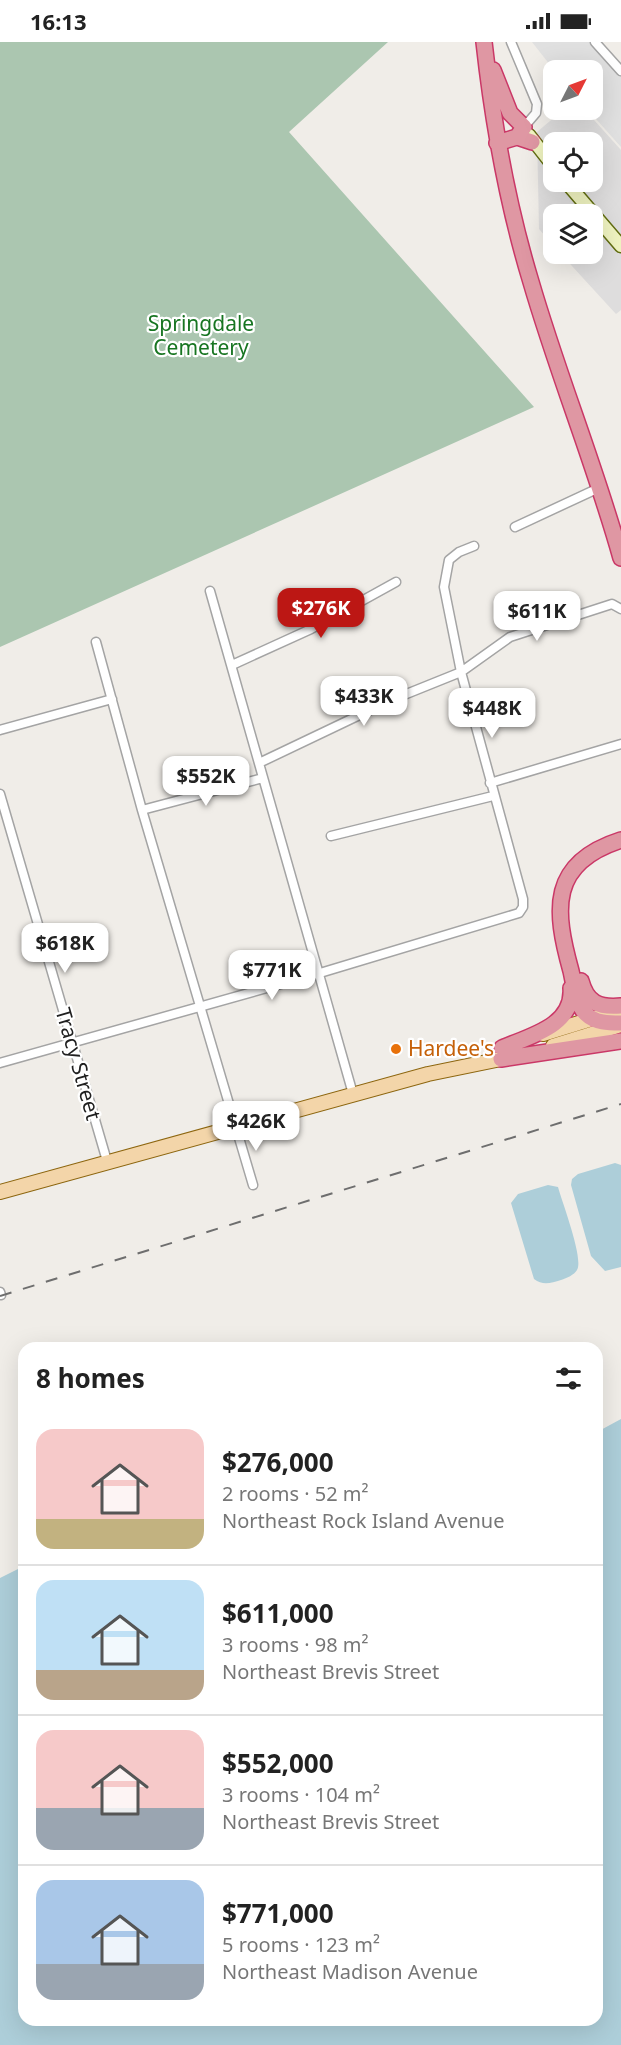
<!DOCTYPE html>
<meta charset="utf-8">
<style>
body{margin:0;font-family:"Noto Sans",sans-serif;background:#f6f6f6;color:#222;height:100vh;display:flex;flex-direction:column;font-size:22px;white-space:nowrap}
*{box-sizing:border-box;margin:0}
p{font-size:20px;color:#767676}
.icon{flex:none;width:33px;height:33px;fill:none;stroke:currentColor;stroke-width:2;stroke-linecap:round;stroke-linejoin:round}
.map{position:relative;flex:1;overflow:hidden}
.side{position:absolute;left:18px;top:1300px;width:585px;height:684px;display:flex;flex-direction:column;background:#fff;border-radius:18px;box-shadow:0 6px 24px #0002}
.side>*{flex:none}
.needle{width:39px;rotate:48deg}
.controls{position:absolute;left:543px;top:18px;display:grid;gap:12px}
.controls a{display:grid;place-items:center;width:60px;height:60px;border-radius:12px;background:#fff;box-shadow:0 6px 24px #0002;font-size:30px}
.price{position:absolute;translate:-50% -51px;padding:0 14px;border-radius:12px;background:#fff;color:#222;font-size:20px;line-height:39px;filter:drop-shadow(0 2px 3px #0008)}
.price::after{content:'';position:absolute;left:50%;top:36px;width:18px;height:14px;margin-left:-9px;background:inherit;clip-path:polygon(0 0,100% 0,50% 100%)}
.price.active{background:#bc1714;color:#fff}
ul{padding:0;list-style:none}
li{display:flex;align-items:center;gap:18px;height:150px;padding:0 18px}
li+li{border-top:2px solid #e0e0e0}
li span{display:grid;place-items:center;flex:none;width:168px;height:120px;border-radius:18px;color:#555}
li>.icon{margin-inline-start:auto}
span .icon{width:72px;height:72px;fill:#fffc;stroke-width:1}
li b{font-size:26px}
h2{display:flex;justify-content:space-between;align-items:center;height:72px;padding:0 18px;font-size:26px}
.status{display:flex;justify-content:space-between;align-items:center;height:42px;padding:0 30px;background:#fff;direction:ltr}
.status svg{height:16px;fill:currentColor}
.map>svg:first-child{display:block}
.residential{fill:#dedddd;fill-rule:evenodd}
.cemetery{fill:#abc6b0}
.parking{fill:#e0e0e0}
.water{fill:#adced9}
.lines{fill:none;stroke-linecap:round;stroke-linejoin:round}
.street-casing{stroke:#a4a4a4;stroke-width:11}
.secondary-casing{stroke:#626e10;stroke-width:15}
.primary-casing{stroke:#8d660f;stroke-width:16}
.highway-casing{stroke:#ca3867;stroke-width:18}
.street{stroke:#fff;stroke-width:8}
.secondary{stroke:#f0f4c1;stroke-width:12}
.primary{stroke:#f3d5a9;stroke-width:14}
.highway{stroke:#df97a3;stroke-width:15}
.rail{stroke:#6e6e6e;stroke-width:2;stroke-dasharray:12 12;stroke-linecap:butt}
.food-dot{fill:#e8710a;stroke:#fff;stroke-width:2}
.labels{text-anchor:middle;stroke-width:4.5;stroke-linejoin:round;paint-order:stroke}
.park-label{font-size:21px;fill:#177521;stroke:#fff}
.food-label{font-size:21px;fill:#c56008;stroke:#fff;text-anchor:start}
.street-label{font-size:21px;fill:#202020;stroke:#fff}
</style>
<div class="status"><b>16:13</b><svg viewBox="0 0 49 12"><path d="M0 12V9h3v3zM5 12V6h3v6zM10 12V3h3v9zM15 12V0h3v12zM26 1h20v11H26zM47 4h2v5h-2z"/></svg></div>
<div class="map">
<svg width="621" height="2003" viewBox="0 0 621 2003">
<rect width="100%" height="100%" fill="#f0ede8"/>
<path class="residential" d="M563 68H585L621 108V268L616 272 561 212H592V172H554L553 203 539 187 537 90ZM554 100H592V140H554Z"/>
<path class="cemetery" d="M0 0H388L289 90 534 365 0 605Z"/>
<path class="parking" d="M532 0H591L621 33V105L588 68H592V28H554Z"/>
<path class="water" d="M615 1121 621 1123V1225L605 1229 591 1214 571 1143 572 1137 578 1132Z
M548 1143 558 1145C562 1160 584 1217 577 1228 574 1233 567 1236 561 1238 551 1241 543 1244 534 1237L511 1161 518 1152Z
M621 1377V2003H0V1536L24 1524V1978H597V1390Z"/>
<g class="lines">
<defs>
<path id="street" d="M511 0 537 62 536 71 524 85
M595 0 621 29
M515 485 601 445
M210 549 353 1052
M96 600 142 768 253 1143
M232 623 311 587 396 540
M0 688 112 657
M259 721 389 659 461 630 510 595 612 562 621 567
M490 741 621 702
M0 752 107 1119
M142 768 263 736
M331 794 493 754
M0 1021 320 931 519 871 523 865V857L461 630 444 545 449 518 459 510 474 504
M0 1250 1 1253"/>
<path id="secondary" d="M529 93 554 125
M566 140 621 204"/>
<path id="primary" d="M543 992 621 968
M553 1004 621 983
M0 1150 428 1032 511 1015"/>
<path id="highway" d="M484 0C493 82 507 161 531 240 558 333 595 423 621 516
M493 28 510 71 524 85 517 95 497 101
M517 95 532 100
M621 798C549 821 554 868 571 929 574 942 576 962 586 972 595 981 609 981 621 981
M581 939C587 961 599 966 621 964
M502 1006C530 994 574 984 571 946
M501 1017 621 999"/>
</defs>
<use href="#street" class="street-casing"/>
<use href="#secondary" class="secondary-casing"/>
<use href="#primary" class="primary-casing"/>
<use href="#highway" class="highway-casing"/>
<use href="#street" class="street"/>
<use href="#secondary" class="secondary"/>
<use href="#primary" class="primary"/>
<use href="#highway" class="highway"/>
<path class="rail" d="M0 1254 621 1062"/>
</g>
<circle class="food-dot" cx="396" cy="1007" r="6"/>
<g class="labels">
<g class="park-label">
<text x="201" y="289">Springdale<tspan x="201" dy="24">Cemetery</tspan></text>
</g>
<g class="food-label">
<text x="408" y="1014">Hardee's</text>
</g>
<g class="street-label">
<text transform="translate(78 1022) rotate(74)" y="7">Tracy Street</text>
</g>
</g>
</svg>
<div class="controls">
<a><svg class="needle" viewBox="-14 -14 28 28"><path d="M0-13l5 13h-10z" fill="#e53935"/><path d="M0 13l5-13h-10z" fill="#767676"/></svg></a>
<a><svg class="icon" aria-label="locate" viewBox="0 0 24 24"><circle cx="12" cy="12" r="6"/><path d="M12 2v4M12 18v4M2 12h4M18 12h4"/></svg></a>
<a><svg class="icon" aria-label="layers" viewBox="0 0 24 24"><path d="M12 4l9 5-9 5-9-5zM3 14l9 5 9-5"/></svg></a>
</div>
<b class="price active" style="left:321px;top:597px">$276K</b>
<b class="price" style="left:537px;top:600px">$611K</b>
<b class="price" style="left:364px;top:685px">$433K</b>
<b class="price" style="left:492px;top:697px">$448K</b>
<b class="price" style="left:206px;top:765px">$552K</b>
<b class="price" style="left:65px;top:932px">$618K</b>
<b class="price" style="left:272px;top:959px">$771K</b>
<b class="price" style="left:256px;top:1110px">$426K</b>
<section class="side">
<h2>8 homes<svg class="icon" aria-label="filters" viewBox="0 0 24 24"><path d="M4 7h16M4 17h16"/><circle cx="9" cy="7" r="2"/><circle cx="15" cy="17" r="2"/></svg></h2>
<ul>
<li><span style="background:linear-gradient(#f6c9c9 75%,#c2b280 0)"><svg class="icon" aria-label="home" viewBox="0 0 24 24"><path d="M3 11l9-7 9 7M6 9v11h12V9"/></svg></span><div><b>$276,000</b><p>2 rooms · 52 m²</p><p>Northeast Rock Island Avenue</p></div></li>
<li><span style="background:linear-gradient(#bfe0f5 75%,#b9a48a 0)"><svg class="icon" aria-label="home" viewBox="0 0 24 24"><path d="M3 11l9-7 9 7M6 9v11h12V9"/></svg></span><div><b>$611,000</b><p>3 rooms · 98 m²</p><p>Northeast Brevis Street</p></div></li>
<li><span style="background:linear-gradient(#f6c9c9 65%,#9aa5b1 0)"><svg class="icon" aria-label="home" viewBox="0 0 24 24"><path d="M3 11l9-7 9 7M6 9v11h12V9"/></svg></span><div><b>$552,000</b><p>3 rooms · 104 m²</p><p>Northeast Brevis Street</p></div></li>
<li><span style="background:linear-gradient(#a9c7e8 70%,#9aa5b1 0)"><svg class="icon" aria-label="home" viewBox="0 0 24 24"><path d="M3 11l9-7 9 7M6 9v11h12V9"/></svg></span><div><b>$771,000</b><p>5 rooms · 123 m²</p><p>Northeast Madison Avenue</p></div></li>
</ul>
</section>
</div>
